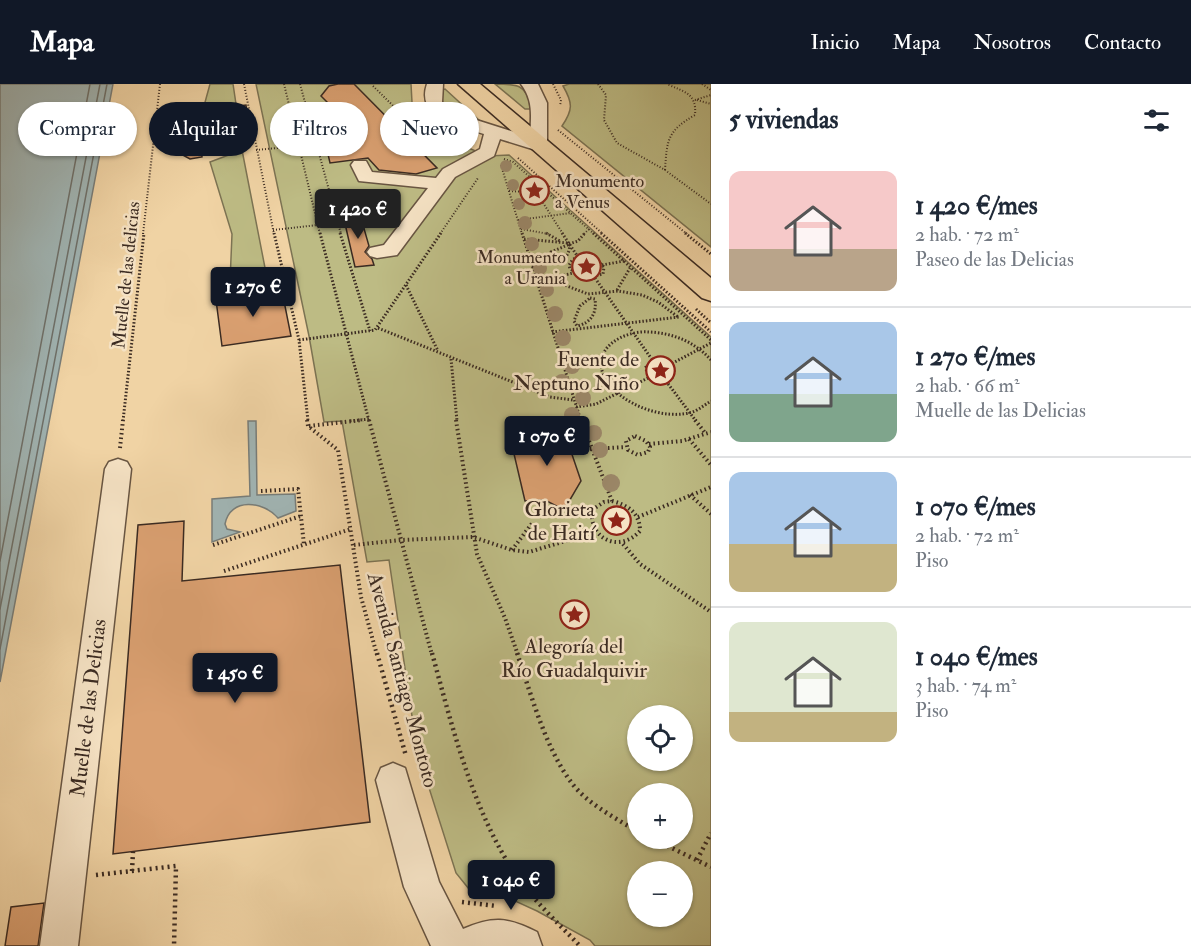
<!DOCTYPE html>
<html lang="es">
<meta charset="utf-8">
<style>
body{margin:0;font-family:"IM FELL Double Pica",serif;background:#f6f6f7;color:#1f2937;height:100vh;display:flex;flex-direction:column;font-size:22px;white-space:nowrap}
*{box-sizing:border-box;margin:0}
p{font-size:20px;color:#747a83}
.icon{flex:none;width:33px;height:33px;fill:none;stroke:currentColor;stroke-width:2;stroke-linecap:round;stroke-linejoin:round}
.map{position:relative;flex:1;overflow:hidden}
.drawer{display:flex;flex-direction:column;background:#fff;width:480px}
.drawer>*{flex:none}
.guide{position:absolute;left:18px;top:18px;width:570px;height:54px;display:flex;gap:12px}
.controls{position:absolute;left:627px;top:621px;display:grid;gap:12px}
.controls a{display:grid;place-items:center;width:66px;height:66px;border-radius:50%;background:#fff;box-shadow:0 2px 4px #0004;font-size:30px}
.price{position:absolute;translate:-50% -51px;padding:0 14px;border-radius:6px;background:#111827;color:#fff;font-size:20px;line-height:39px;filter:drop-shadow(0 2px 3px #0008)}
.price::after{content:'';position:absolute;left:50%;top:36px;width:18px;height:14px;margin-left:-9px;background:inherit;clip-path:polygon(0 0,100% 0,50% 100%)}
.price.active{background:#222;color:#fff}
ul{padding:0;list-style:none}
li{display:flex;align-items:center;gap:18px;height:150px;padding:0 18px}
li+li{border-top:2px solid #e0e1e3}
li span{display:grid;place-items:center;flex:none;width:168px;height:120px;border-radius:12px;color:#555}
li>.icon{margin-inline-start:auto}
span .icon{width:72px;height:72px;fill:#fffc;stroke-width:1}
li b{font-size:26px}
h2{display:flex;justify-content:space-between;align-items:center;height:72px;padding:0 18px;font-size:26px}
.chip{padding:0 21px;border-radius:27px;background:#fff;box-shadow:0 2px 4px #0004;font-size:21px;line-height:54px}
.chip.active{background:#111827;color:#fff}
header{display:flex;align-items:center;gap:36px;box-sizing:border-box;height:84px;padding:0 30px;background:#111827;color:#fff}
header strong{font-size:28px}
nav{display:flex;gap:33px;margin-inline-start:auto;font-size:21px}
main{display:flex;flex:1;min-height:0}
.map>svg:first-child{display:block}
.green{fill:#bdbb84;stroke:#7c7353;stroke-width:1.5;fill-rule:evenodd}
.water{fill:#a0b4b3;stroke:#787d79;stroke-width:1.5}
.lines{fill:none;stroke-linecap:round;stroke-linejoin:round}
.shore{stroke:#6e706a;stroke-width:1.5}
.building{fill:#d99f70;stroke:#3b2b22;stroke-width:1.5}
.minor-casing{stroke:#685542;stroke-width:3}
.major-casing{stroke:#3b2b22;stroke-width:3}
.path-far3{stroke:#3b2b22;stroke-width:2;stroke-dasharray:1 2;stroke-linecap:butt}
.path-far2{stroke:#3b2b22;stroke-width:3;stroke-dasharray:1.5 2;stroke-linecap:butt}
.path-far1{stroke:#3b2b22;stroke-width:4;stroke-dasharray:1.5 3;stroke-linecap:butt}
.path{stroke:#3b2b22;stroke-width:4.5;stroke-dasharray:2 4;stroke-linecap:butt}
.minor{fill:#f5e2c4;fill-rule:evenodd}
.major{fill:#f0d3a4;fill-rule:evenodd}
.tree{fill:#9b8768}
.labels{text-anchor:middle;stroke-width:5;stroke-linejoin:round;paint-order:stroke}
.far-poi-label{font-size:18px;fill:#3b2b22;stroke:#f5e2c4;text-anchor:start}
.far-street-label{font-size:18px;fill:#3b2b22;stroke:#f5e2c4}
.poi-label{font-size:21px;fill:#3b2b22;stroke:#f5e2c4;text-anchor:end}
.street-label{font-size:21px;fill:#3b2b22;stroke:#f5e2c4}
</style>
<header>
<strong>Mapa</strong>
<nav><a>Inicio</a><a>Mapa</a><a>Nosotros</a><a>Contacto</a></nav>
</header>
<main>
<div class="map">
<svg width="711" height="862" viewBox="0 0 711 862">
<rect width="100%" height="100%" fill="#f0d3a4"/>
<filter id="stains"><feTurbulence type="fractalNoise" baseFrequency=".00333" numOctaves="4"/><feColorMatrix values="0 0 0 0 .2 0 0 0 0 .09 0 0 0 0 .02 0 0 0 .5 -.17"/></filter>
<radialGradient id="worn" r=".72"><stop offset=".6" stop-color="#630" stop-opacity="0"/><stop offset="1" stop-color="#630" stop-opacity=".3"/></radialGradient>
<path class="green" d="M210 0H233L236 20 204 22Z
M256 0H411L412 18 417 29 451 57 488 72 509 71 711 253V862H595L590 856 537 827 502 811 469 805 456 789 417 666 389 476 367 478 342 337 324 338 309 252ZM638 632H682V676H638ZM638 710H682V754H638ZM638 788H682V832H638Z
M495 0C517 0 525 0 532 22L530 25H525Z
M569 0H711V163L562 42C573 26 573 19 563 2Z
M445 5 480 37 481 38 468 37 442 23 441 6Z
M242 66 267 194 230 198 232 150 210 78Z"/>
<path class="water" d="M0 0H113L0 598Z
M248 337H256L257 411 295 410 296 427 278 434C264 417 230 413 225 440L227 445 240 448 212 458V415L250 412Z"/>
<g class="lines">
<path class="shore" d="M0 477 90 0
M0 525 100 0
M0 565 107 0"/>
</g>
<path class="building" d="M338 0H354L437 84 416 90 379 86 368 74 330 79 319 31 336 27 321 12 329 2Z
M236 20 237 22 246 21 249 43 239 44 242 60 201 63 202 73 190 75 177 68 170 60 167 54 168 44 173 35 184 26Z
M359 127 369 162 365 168 372 175 374 181 355 183 343 131Z
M282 207 291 252 222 262 216 216Z
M563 344 581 397 564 426 545 416 525 417 511 357 527 358 524 345Z
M184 437 182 497 340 481 370 738 113 770 138 441Z
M44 819 38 862H5L11 823Z"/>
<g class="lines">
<defs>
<path id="minor" d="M427 0H443L442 18 451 28 530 53C531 33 534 17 521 0H538L547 19V59L551 63 548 67 542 68 500 55 494 72 455 93 397 171 377 174 370 172 367 168 370 164 384 161 428 104 359 97 351 81 354 77H366L372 88 436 94 443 85 480 65 484 50C460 42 415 35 427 0Z
M118 375 127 378 131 385 78 862H40L105 385 109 378Z
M393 679 405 684 439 798 463 845C493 832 507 833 537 848L542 862H431L404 803 376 696 381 684Z"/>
<path id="major" d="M458 0H480L711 194V217L702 214Z"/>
</defs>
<use href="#minor" class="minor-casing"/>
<use href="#major" class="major-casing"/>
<path class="path-far3" d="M244 0 274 150
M284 0 320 150
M300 0 341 150
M553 0 561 16 560 22
M598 0 606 11 604 36 617 59 665 86 711 120
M702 0 711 6
M373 2 437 65
M695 16 711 11
M697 16 711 20
M558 46 687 150
M256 66 298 62
M518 74 603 150
M504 75 513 78 594 150
M501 81 522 150
M665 86C667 56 667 47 695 31 697 9 684 8 667 0
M528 103H538L541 109 530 110 526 107Z
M509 107 526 108
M538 111 563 150
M518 136 571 129
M521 145 549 150
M273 146 318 141
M143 150 160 0
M440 150 478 94
M584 150 589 145"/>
<path class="path-far2" d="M274 149 299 256 308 337
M320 149 369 337
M340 149 370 247
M522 149 581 337
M546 149 560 157
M562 149 578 173
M593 149 711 256
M601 149 711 248
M685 149 711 170
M524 155 568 159
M569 160 578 157 585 149
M570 160C569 175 561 179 547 179L551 168Z
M588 173 598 177 604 183 603 190 586 194 570 185 569 181 573 175Z
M602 181 624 177
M532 183 547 179
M595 194 653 277
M536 195H549L573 189
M549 195 588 210 618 207 642 211 658 218 678 233
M406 201 438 267
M617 206 630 184
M590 214 595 215C597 229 591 239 577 242L574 237 580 222Z
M696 225 711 239
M378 244 550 313 573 316
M552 248 679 233
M299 256 375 246 441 149
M451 275 457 337
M711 276C695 258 673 249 649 248 625 246 589 264 605 294 620 321 667 338 695 327 701 324 706 320 711 317
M652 277C661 277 669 279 674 287L673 293 665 297 653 295 645 284Z
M669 281 711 259
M666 297 696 337
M576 323 596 320 650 293
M123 337 144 149
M350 337 370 335"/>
<path class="path-far1" d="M307 336 308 342 338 366 361 513 377 571
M369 336 432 571
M456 336 477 470 505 534 518 571
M581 336 612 417
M695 336 706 350
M309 342 363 336
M635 352 646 357 650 363 648 368 638 371 628 366 626 357Z
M689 355 711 381
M649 360 682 357 711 348
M120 364 123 336
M590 365 626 363
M261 407 298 405 304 461
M690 411 711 430
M612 417C628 421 640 429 640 447 620 469 589 456 592 426L604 418Z
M638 433 711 403
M581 451 595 447
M623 460 640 480 711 528
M213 461 301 432
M354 461 401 456 473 453 512 466 529 468 572 455
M512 466 533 438
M224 487 351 445"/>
<path class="path" d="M377 569 406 672
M432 569C452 642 473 728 516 791 534 817 558 839 580 862
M517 569C531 610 545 663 571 698 587 720 616 734 638 748
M651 754 711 783
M697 776 711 749
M132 787 133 768
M96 791 176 782 174 862
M462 818 497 822"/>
<use href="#minor" class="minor"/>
<use href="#major" class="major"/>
</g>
<g class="tree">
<circle cx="506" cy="82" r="6"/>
<circle cx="513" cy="101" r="6"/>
<circle cx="519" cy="120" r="6"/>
<circle cx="525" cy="139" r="7"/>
<circle cx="532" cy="160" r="7"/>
<circle cx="540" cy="184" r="7"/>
<circle cx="547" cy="206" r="7"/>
<circle cx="555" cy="230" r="8"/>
<circle cx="563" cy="254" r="8"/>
<circle cx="572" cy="282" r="8"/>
<circle cx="562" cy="298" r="8"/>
<circle cx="583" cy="314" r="8"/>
<circle cx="572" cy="331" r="8"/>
<circle cx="594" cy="349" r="8"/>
<circle cx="600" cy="366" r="8"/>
<circle cx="611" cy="399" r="9"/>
</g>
<defs>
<symbol id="sight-ring" viewBox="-11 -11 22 22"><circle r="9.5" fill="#f5e2c4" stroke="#8f2418" stroke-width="1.5"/><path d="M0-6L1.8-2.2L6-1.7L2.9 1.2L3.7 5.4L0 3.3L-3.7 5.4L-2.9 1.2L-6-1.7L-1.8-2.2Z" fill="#8f2418"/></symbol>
</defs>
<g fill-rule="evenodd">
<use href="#sight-ring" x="518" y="90" width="33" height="33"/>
<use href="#sight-ring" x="570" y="166" width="33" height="33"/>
<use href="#sight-ring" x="644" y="270" width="33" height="33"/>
<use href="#sight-ring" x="600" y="420" width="33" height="33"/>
<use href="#sight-ring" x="558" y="514" width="33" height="33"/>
</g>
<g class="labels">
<g class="far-poi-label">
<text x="555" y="103">Monumento<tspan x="555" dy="21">a Venus</tspan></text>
<text x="566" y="179" text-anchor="end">Monumento<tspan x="566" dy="21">a Urania</tspan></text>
</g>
<g class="far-street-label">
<text transform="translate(126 191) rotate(-84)" y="6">Muelle de las delicias</text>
</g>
<g class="poi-label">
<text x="639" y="282">Fuente de<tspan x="639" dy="24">Neptuno Niño</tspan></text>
<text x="595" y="432">Glorieta<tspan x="595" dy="24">de Haití</tspan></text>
<text x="574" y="569" text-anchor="middle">Alegoría del<tspan x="574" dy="24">Río Guadalquivir</tspan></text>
</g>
<g class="street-label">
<text transform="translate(403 596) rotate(75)" y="7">Avenida Santiago Montoto</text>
<text transform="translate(88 624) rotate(-83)" y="7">Muelle de las Delicias</text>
</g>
</g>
<rect width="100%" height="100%" filter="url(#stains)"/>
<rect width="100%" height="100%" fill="url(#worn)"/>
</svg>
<div class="controls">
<a><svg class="icon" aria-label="locate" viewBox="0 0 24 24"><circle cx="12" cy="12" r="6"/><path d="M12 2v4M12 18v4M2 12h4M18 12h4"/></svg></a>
<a>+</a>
<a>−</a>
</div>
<b class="price active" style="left:358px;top:156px">1 420 €</b>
<b class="price" style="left:253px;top:234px">1 270 €</b>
<b class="price" style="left:547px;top:383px">1 070 €</b>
<b class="price" style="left:235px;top:620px">1 450 €</b>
<b class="price" style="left:511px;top:827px">1 040 €</b>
<div class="guide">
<a class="chip">Comprar</a>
<a class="chip active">Alquilar</a>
<a class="chip">Filtros</a>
<a class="chip">Nuevo</a>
</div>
</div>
<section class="drawer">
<h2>5 viviendas<svg class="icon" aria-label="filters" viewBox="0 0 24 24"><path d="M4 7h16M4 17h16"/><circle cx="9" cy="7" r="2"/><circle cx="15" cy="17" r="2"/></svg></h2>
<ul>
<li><span style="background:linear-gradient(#f6c9c9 65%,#b9a48a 0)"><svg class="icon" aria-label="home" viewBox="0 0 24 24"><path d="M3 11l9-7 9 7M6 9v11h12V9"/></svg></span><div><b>1 420 €/mes</b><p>2 hab. · 72 m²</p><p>Paseo de las Delicias</p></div></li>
<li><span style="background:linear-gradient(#a9c7e8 60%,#7fa58c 0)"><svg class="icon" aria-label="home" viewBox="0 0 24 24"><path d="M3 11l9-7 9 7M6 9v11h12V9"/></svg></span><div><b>1 270 €/mes</b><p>2 hab. · 66 m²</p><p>Muelle de las Delicias</p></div></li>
<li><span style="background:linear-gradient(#a9c7e8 60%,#c2b280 0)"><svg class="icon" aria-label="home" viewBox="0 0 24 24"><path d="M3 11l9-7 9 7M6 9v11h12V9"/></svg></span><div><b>1 070 €/mes</b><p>2 hab. · 72 m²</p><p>Piso</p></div></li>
<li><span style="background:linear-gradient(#dfe7d0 75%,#c2b280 0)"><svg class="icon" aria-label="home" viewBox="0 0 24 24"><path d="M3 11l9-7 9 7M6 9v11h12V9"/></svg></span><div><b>1 040 €/mes</b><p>3 hab. · 74 m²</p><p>Piso</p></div></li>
</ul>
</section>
</main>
